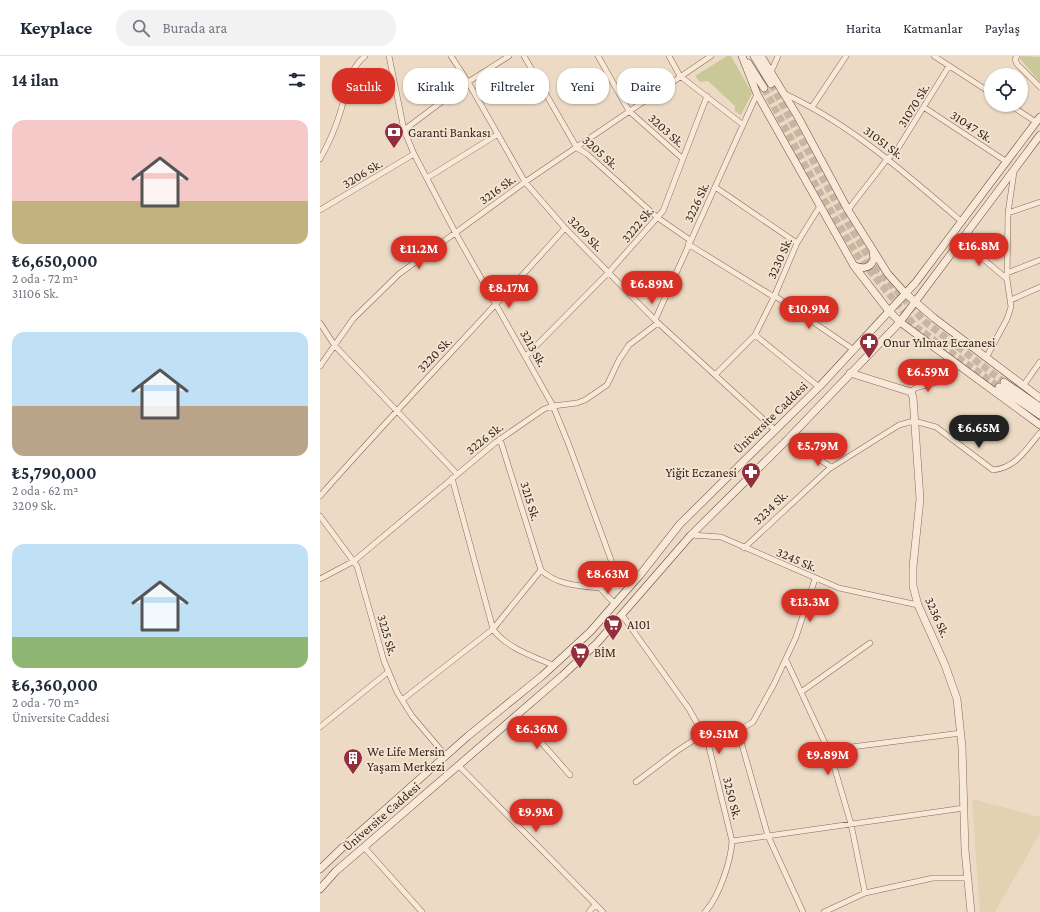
<!DOCTYPE html>
<html lang="tr">
<meta charset="utf-8">
<style>
body{margin:0;font-family:"Crimson Pro",serif;background:#f2f2f3;color:#1f2937;height:100vh;display:flex;flex-direction:column;font-size:15px;white-space:nowrap}
*{box-sizing:border-box;margin:0}
p{font-size:13px;color:#747a83}
.icon{flex:none;width:22px;height:22px;fill:none;stroke:currentColor;stroke-width:2;stroke-linecap:round;stroke-linejoin:round}
.map{position:relative;flex:1;overflow:hidden}
.drawer{display:flex;flex-direction:column;background:#fff;width:320px}
.drawer>*{flex:none}
.top-card{position:absolute;left:12px;top:12px;width:380px;height:36px;display:flex;gap:8px}
.fabs{position:absolute;left:664px;top:12px;display:grid;gap:8px}
.fabs a{display:grid;place-items:center;width:44px;height:44px;border-radius:50%;background:#fff;box-shadow:0 1px 3px #0004;font-size:20px}
.price{position:absolute;translate:-50% -34px;padding:0 9px;border-radius:14px;background:#d93025;color:#fff;font-size:13px;line-height:26px;filter:drop-shadow(0 1px 2px #0008)}
.price::after{content:'';position:absolute;left:50%;top:24px;width:12px;height:9px;margin-left:-6px;background:inherit;clip-path:polygon(0 0,100% 0,50% 100%)}
.price.selected{background:#222;color:#fff}
ul{padding:0;list-style:none}
li{display:grid;align-content:center;gap:8px;height:212px;padding:0 12px}
li span{display:grid;place-items:center;height:124px;border-radius:12px;color:#555}
li>.icon{margin-inline-start:auto}
span .icon{width:72px;height:72px;fill:#fffc;stroke-width:1}
li b{font-size:17px}
h2{display:flex;justify-content:space-between;align-items:center;height:48px;padding:0 12px;font-size:17px}
.chip{padding:0 14px;border-radius:16px;background:#fff;box-shadow:0 1px 3px #0004;font-size:14px;line-height:36px}
.chip.selected{background:#d93025;color:#fff}
header{display:flex;align-items:center;gap:24px;box-sizing:border-box;height:56px;padding:0 20px;background:#fff;border-bottom:1px solid #e0e1e3}
header strong{font-size:19px}
nav{display:flex;gap:22px;margin-inline-start:auto;font-size:14px}
.search{width:280px;height:36px;background:#f2f2f3;display:flex;align-items:center;gap:10px;box-sizing:border-box;padding:0 14px;border-radius:16px;color:#747a83;font-size:15px}
main{display:flex;flex:1;min-height:0}
.map>svg:first-child{display:block}
.farmland{fill:#e1d2b1}
.green{fill:#cac898}
.lines{fill:none;stroke-linecap:round;stroke-linejoin:round}
.secondary-tunnel{stroke:#c8b6a3;stroke-width:7;stroke-dasharray:7 3.5;stroke-linecap:butt}
.minor-casing{stroke:#866b5b;stroke-width:6}
.tertiary-casing{stroke:#866b5b;stroke-width:8}
.secondary-casing{stroke:#684c3e;stroke-width:8}
.minor{stroke:#f7e8d7;stroke-width:5}
.tertiary{stroke:#f7e8d7;stroke-width:7}
.secondary{stroke:#f7e8d7;stroke-width:7}
.labels{text-anchor:middle;stroke-width:3.5;stroke-linejoin:round;paint-order:stroke}
.street-label{font-size:13px;fill:#36261e;stroke:#f4e5d3}
.poi-label{font-size:13px;fill:#36261e;stroke:#f4e5d3;text-anchor:start}
</style>
<header>
<strong>Keyplace</strong>
<div class="search"><svg class="icon" aria-label="search" viewBox="0 0 24 24"><circle cx="10" cy="10" r="6"/><path d="M15 15l6 6"/></svg>Burada ara</div>
<nav><a>Harita</a><a>Katmanlar</a><a>Paylaş</a></nav>
</header>
<main>
<section class="drawer">
<h2>14 ilan<svg class="icon" aria-label="filters" viewBox="0 0 24 24"><path d="M4 7h16M4 17h16"/><circle cx="9" cy="7" r="2"/><circle cx="15" cy="17" r="2"/></svg></h2>
<ul>
<li><span style="background:linear-gradient(#f6c9c9 65%,#c2b280 0)"><svg class="icon" aria-label="home" viewBox="0 0 24 24"><path d="M3 11l9-7 9 7M6 9v11h12V9"/></svg></span><div><b>₺6,650,000</b><p>2 oda · 72 m²</p><p>31106 Sk.</p></div></li>
<li><span style="background:linear-gradient(#bfe0f5 60%,#b9a48a 0)"><svg class="icon" aria-label="home" viewBox="0 0 24 24"><path d="M3 11l9-7 9 7M6 9v11h12V9"/></svg></span><div><b>₺5,790,000</b><p>2 oda · 62 m²</p><p>3209 Sk.</p></div></li>
<li><span style="background:linear-gradient(#bfe0f5 75%,#8fb573 0)"><svg class="icon" aria-label="home" viewBox="0 0 24 24"><path d="M3 11l9-7 9 7M6 9v11h12V9"/></svg></span><div><b>₺6,360,000</b><p>2 oda · 70 m²</p><p>Üniversite Caddesi</p></div></li>
</ul>
</section>
<div class="map">
<svg width="720" height="856" viewBox="0 0 720 856">
<rect width="100%" height="100%" fill="#ecdac4"/>
<path class="farmland" d="M652 743 720 761V777L675 856H660Z"/>
<path class="green" d="M407 0H411L432 37 421 59 415 55V50L388 25 380 26 375 20Z
M701 0 720 1V26L700 3Z"/>
<g class="lines">
<path class="secondary-tunnel" d="M451 28 520 154 553 209 604 265 684 326
M444 32 500 137 538 200 596 271 679 331"/>
<defs>
<path id="minor" d="M69 0 84 74 94 98 135 176 233 350 249 389 294 512
M131 0 148 26 205 126 245 172 335 264 455 374
M204 0 257 92 267 98 338 162 370 184
M278 0 309 55 363 103
M349 0 360 20 422 68
M614 0 671 37
M697 0 695 3 697 8 720 31
M451 16 458 0
M465 38C532 69 586 118 642 166
M690 49 716 66
M492 51 526 0
M605 52 687 106
M84 74 148 26 189 0
M0 103C9 87 16 71 21 54 27 34 28 14 45 0
M107 122 178 78
M395 131 477 187
M0 154 94 98
M528 154 568 102 575 97 629 10
M688 157 720 146
M642 185 687 223
M368 188 454 241
M687 217 720 204
M455 240 534 294
M691 244 720 231
M335 264 437 38
M0 267 15 290 137 418
M435 279 499 331
M206 300 289 216 343 155 387 40
M666 302 687 263 691 251 687 223 688 157 694 116
M0 310 33 263 79 218 205 126 391 0
M395 319 435 279 454 241 477 187 500 150
M703 330 720 306
M591 336 595 332 617 326
M180 383 221 514
M468 383 511 411
M132 422 173 573C185 591 214 601 233 609
M0 440C80 349 164 263 245 172
M0 460 37 510 64 605 77 636 92 660 126 700
M371 479 401 481 519 532 598 549
M424 492 509 413 579 369 594 365 616 371 673 414C696 412 706 393 720 377
M294 512 302 516 320 519
M221 514C236 529 260 530 280 532L294 547
M0 523 34 505 176 386 224 353 233 350 257 347 265 344 287 329 299 304 309 289 338 267
M280 532 294 512
M302 559 369 653 388 687 412 785C411 805 399 841 385 856
M466 604 511 700 531 768 545 837
M481 636 550 587
M82 644 173 573 221 514
M197 659 250 719
M0 671 68 616
M418 675 448 780 483 856
M388 687 418 675 433 666 454 628 476 581 495 523
M508 694 641 677
M138 709 283 856
M316 726 357 695 383 678
M412 785 644 752
M44 791 102 856
M269 856 275 849
M504 856 545 837 613 822H648"/>
<path id="tertiary" d="M530 317 591 336 593 341 600 443 593 511V530L598 549 625 609 637 643 642 691 645 794 651 856"/>
<path id="secondary" d="M422 0 437 38 534 210 568 254 580 266 720 369
M434 0 451 28
M441 0 478 61 528 154 568 218 585 237 614 262 720 342
M428 7 444 32
M535 210C543 213 550 213 554 203L553 196
M684 326 720 351
M679 331 720 359
M0 813 23 791 148 680 222 620 270 576 320 519 360 468 499 331 596 226 720 61
M0 833 16 815 44 791 242 620 277 587 371 479 468 383 580 266 720 79"/>
</defs>
<use href="#minor" class="minor-casing"/>
<use href="#tertiary" class="tertiary-casing"/>
<use href="#secondary" class="secondary-casing"/>
<use href="#minor" class="minor"/>
<use href="#tertiary" class="tertiary"/>
<use href="#secondary" class="secondary"/>
</g>
<defs>
<symbol id="bank-pin" viewBox="-11 -11 22 30"><path d="M0 17L-7.5 6A9.5 9.5 0 1 1 7.5 6Z" fill="#922e3e" stroke="#f4e5d3"/><path d="M-6-4H6V4H-6ZM0-2.3a2.3 2.3 0 1 0 0 4.6a2.3 2.3 0 1 0 0-4.6Z" fill="#fff"/></symbol>
<symbol id="pharmacy-pin" viewBox="-11 -11 22 30"><path d="M0 17L-7.5 6A9.5 9.5 0 1 1 7.5 6Z" fill="#922e3e" stroke="#f4e5d3"/><path d="M-2-6h4v4h4v4h-4v4h-4v-4h-4v-4h4Z" fill="#fff"/></symbol>
<symbol id="supermarket-pin" viewBox="-11 -11 22 30"><path d="M0 17L-7.5 6A9.5 9.5 0 1 1 7.5 6Z" fill="#922e3e" stroke="#f4e5d3"/><path d="M-6-5.5h2.5l.6 2H6L4.5 2H-2.5L-4.4-4H-6ZM-1.5 3.2a1.3 1.3 0 1 0 .1 0ZM3 3.2a1.3 1.3 0 1 0 .1 0Z" fill="#fff"/></symbol>
<symbol id="building-pin" viewBox="-11 -11 22 30"><path d="M0 17L-7.5 6A9.5 9.5 0 1 1 7.5 6Z" fill="#922e3e" stroke="#f4e5d3"/><path d="M-4-6H4V6H1V3H-1V6H-4ZM-2.5-4.3h1.7v1.8h-1.7ZM.8-4.3h1.7v1.8H.8ZM-2.5-1h1.7V.8h-1.7ZM.8-1h1.7V.8H.8Z" fill="#fff"/></symbol>
</defs>
<g fill-rule="evenodd">
<use href="#bank-pin" x="63" y="65" width="22" height="30"/>
<use href="#pharmacy-pin" x="538" y="275" width="22" height="30"/>
<use href="#pharmacy-pin" x="420" y="405" width="22" height="30"/>
<use href="#supermarket-pin" x="282" y="557" width="22" height="30"/>
<use href="#supermarket-pin" x="249" y="585" width="22" height="30"/>
<use href="#building-pin" x="22" y="691" width="22" height="30"/>
</g>
<g class="labels">
<g class="street-label">
<text transform="translate(593 49) rotate(-58)" y="5">31070 Sk.</text>
<text transform="translate(652 70) rotate(33)" y="5">31047 Sk.</text>
<text transform="translate(347 74) rotate(42)" y="5">3203 Sk.</text>
<text transform="translate(564 86) rotate(37)" y="5">31051 Sk.</text>
<text transform="translate(281 96) rotate(42)" y="5">3205 Sk.</text>
<text transform="translate(42 117) rotate(-31)" y="5">3206 Sk.</text>
<text transform="translate(177 133) rotate(-36)" y="5">3216 Sk.</text>
<text transform="translate(376 146) rotate(-65)" y="5">3226 Sk.</text>
<text transform="translate(317 168) rotate(-50)" y="5">3222 Sk.</text>
<text transform="translate(266 177) rotate(46)" y="5">3209 Sk.</text>
<text transform="translate(459 202) rotate(-66)" y="5">3230 Sk.</text>
<text transform="translate(214 292) rotate(61)" y="5">3213 Sk.</text>
<text transform="translate(114 298) rotate(-46)" y="5">3220 Sk.</text>
<text transform="translate(450 361) rotate(-44)" y="5">Üniversite Caddesi</text>
<text transform="translate(164 382) rotate(-38)" y="5">3226 Sk.</text>
<text transform="translate(211 445) rotate(73)" y="5">3215 Sk.</text>
<text transform="translate(450 451) rotate(-44)" y="5">3234 Sk.</text>
<text transform="translate(477 503) rotate(23)" y="5">3245 Sk.</text>
<text transform="translate(618 561) rotate(66)" y="5">3236 Sk.</text>
<text transform="translate(68 579) rotate(74)" y="5">3225 Sk.</text>
<text transform="translate(413 742) rotate(76)" y="5">3250 Sk.</text>
<text transform="translate(61 760) rotate(-41)" y="5">Üniversite Caddesi</text>
</g>
<g class="poi-label">
<text x="88" y="81">Garanti Bankası</text>
<text x="563" y="291">Onur Yılmaz Eczanesi</text>
<text x="417" y="421" text-anchor="end">Yiğit Eczanesi</text>
<text x="307" y="573">A101</text>
<text x="274" y="601">BİM</text>
<text x="47" y="700">We Life Mersin<tspan x="47" dy="15">Yaşam Merkezi</tspan></text>
</g>
</g>
</svg>
<div class="fabs">
<a><svg class="icon" aria-label="locate" viewBox="0 0 24 24"><circle cx="12" cy="12" r="6"/><path d="M12 2v4M12 18v4M2 12h4M18 12h4"/></svg></a>
</div>
<b class="price" style="left:659px;top:211px">₺16.8M</b>
<b class="price" style="left:99px;top:214px">₺11.2M</b>
<b class="price" style="left:332px;top:249px">₺6.89M</b>
<b class="price" style="left:189px;top:253px">₺8.17M</b>
<b class="price" style="left:489px;top:274px">₺10.9M</b>
<b class="price" style="left:608px;top:337px">₺6.59M</b>
<b class="price selected" style="left:659px;top:393px">₺6.65M</b>
<b class="price" style="left:498px;top:411px">₺5.79M</b>
<b class="price" style="left:288px;top:539px">₺8.63M</b>
<b class="price" style="left:490px;top:567px">₺13.3M</b>
<b class="price" style="left:217px;top:694px">₺6.36M</b>
<b class="price" style="left:399px;top:699px">₺9.51M</b>
<b class="price" style="left:508px;top:720px">₺9.89M</b>
<b class="price" style="left:216px;top:777px">₺9.9M</b>
<div class="top-card">
<a class="chip selected">Satılık</a>
<a class="chip">Kiralık</a>
<a class="chip">Filtreler</a>
<a class="chip">Yeni</a>
<a class="chip">Daire</a>
</div>
</div>
</main>
